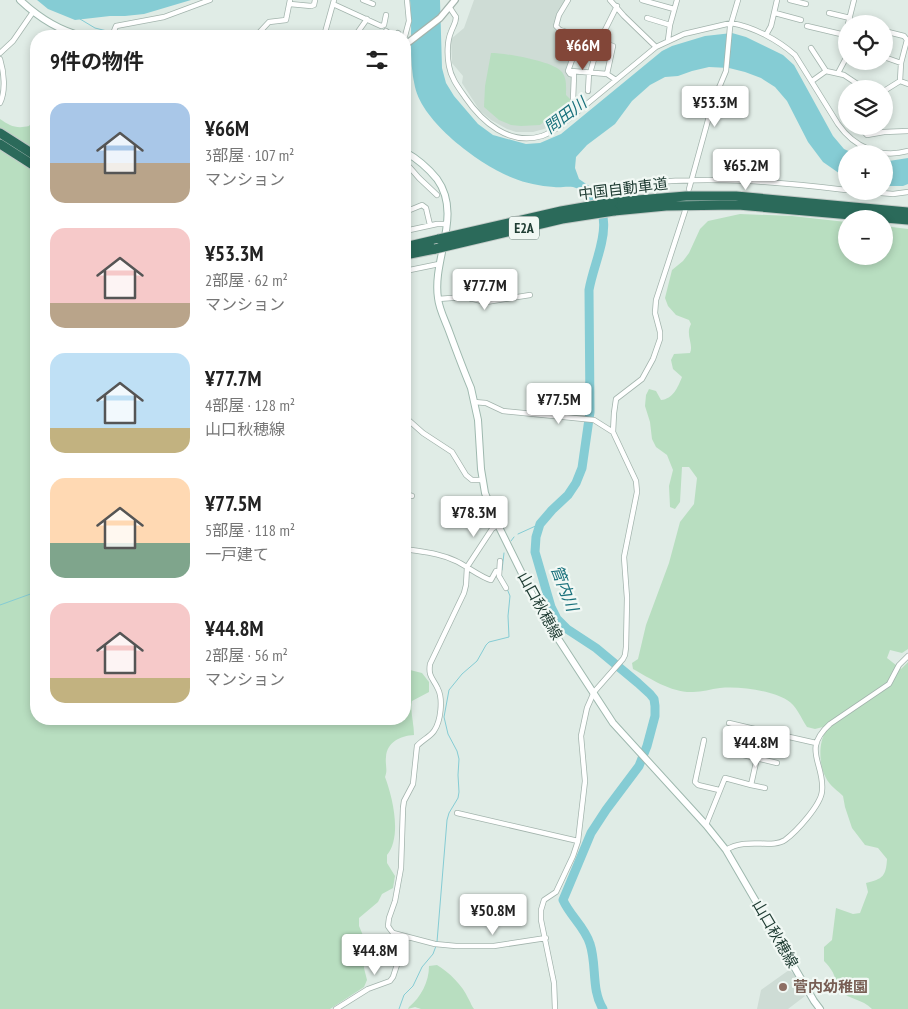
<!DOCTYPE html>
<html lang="ja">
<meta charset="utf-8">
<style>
body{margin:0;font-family:"PT Sans Narrow","Noto Sans JP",sans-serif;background:#f6f6f6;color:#222;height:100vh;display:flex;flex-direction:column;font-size:19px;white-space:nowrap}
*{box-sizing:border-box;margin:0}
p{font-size:16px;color:#767676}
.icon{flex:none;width:28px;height:28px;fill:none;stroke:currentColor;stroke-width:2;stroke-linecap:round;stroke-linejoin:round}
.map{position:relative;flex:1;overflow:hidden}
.details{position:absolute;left:30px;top:30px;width:381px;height:695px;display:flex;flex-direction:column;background:#fff;border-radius:20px;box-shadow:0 2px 8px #0003}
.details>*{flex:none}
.controls{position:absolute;left:838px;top:15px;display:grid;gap:10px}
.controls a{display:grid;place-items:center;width:55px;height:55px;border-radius:50%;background:#fff;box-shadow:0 2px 8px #0003;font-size:25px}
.price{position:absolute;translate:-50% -42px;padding:0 11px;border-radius:5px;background:#fff;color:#222;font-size:16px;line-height:32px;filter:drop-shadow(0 1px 2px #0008)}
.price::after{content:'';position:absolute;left:50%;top:30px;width:15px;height:11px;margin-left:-8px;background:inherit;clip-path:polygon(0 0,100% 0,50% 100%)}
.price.selected{background:#824638;color:#fff}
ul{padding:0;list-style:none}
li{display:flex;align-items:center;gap:15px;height:125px;padding:0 20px}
li span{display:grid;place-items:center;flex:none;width:140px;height:100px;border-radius:15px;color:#555}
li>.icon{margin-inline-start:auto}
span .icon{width:60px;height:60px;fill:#fffc;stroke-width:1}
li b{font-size:21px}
h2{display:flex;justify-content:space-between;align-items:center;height:60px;padding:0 20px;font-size:21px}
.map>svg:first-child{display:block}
.built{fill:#cedcd5}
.green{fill:#b8dec0}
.water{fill:#85ccd4}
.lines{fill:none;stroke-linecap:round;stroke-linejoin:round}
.stream{stroke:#85ccd4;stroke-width:1}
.river{stroke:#85ccd4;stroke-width:9}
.minor-casing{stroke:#a3b4ad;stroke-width:6}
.tertiary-casing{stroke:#a3b4ad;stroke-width:8}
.secondary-casing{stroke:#9eb8ae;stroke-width:8}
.motorway-casing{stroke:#c1c9c6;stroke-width:11}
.minor{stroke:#fff;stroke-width:4.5}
.tertiary{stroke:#fff;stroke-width:5.5}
.secondary{stroke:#fff;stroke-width:6}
.motorway{stroke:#2b6a5a;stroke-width:9}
.motorway-bridge-casing{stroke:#c1c9c6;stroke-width:11;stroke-linecap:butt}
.motorway-bridge{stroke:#2b6a5a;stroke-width:9}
.education-dot{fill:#8d6e63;stroke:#f1f8f4;stroke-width:2}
.labels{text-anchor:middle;stroke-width:4.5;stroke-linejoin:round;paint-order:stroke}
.shield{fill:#f1f8f4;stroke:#5f756e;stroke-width:1}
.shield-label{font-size:14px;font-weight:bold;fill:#203d34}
.street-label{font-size:15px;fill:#203d34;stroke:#f1f8f4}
.education-label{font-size:15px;font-weight:bold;fill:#785e54;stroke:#f1f8f4;text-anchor:start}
.water-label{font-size:16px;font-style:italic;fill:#18707b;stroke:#f1f8f4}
</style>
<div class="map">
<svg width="908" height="1009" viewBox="0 0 908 1009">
<rect width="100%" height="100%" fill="#e0ece6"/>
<path class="built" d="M474 0H566L557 15 554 25 556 31 577 40 567 70 573 77 571 102 579 107 563 119 544 129 533 132H516L507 129 491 120 480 111 462 83 463 76 452 63 451 39 464 28Z
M789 970 794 974 805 996 788 1009H757L761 990Z"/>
<path class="green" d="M491 53C505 53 553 61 562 72 567 79 566 86 566 95L570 99V105H565L540 125 521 126 511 125 499 120 484 107 485 86Z
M36 116V719H405V666L410 670 422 673 429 682V692L412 701C410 712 414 723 414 735 400 736 387 742 386 757 385 765 388 770 385 777 393 798 402 837 387 855V863L395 876 393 888 382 894 378 902 359 918V926L365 940 364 968 367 980 364 987 330 1009H0V119C10 126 16 129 29 126Z
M740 214 792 216 846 222V256H884V226L908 229V649L902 653 890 650 887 658 901 669 908 662V1009H872C863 999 847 999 836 989 837 977 832 969 824 961V947L832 940 836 908 853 914 860 913 868 892 866 883C883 879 886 876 887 859L878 848 865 845 852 828 845 807 843 796C838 791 829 785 826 778 819 766 818 743 826 731L823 727 815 729 807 727C801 718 796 705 787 700 771 690 738 686 720 688 711 689 702 692 693 692 672 693 651 679 633 669L632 663 638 659 646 625 669 563 680 522 694 504 697 478 689 467H682L680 502 675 509 670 507 669 486 673 470 667 455 656 447 652 439 650 422 645 406 646 395 649 389 656 391 661 400C673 399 678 387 682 377L673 369 671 360 674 354 690 353C694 344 685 335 691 324L689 320 676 315 668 306 665 298 672 270 683 261 689 253 700 229 708 221Z
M437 965C449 972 463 986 468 998 471 1003 471 1005 474 1009H421L415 1007 408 1009 409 1007C421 997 429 982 429 966Z"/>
<path class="water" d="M37 0H191L144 14 125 16H110L75 20 48 9Z
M410 0H440L442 68 446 83 454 96 478 124 493 135 526 144 540 143 561 134 662 51 672 46 705 36 732 33 746 37 783 55 794 65 833 136 844 149 855 154H846V178L823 162 808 142 787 101 775 87 761 78 745 72 729 68 709 67 692 71 678 76 665 77 650 85 632 101 615 124 587 145 576 157 575 168 579 179 592 188 594 196C587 192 580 189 573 187 566 186 560 188 554 187 540 186 525 183 513 178 480 165 423 123 415 87 408 58 413 29 410 0Z
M908 158V184L903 186H884V160L889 161Z"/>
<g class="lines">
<path class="stream" d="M80 19 95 28 111 32
M115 33 128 36
M518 534 540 524
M511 541 514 537
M502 570 504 553
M0 605 36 592
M437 942 447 820 449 813 458 798 459 792 458 775 459 759 457 751 448 734 444 717 449 690 462 674 477 661 486 645 489 642 509 637 508 616 510 596 501 574
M399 1009 404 995 413 986 422 967 433 954 436 946"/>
<path class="river" d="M585 190C621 216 595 255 589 290L590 412 582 468 576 483 568 495 552 510 540 524 536 537 535 552 551 607 557 619 567 629 596 648 638 683 650 694 654 699 655 706V716L647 746 639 766 606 810 591 833 563 900C570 916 585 927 590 944 597 965 591 990 603 1009"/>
<defs>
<path id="minor" d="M363 0 373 4
M568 0 559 15 556 26 560 30 613 46 607 74
M610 0 624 16 656 47
M642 0 674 9
M790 0 806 4
M290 4 311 6 314 5 315 0
M333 4 381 26 384 25 386 15
M450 8 456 17C456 23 453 26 451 32 447 41 447 56 449 66 451 78 458 87 465 97 482 122 509 146 542 136 548 134 554 130 559 127L656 47 684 34 731 23C754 27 778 40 795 55L838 124C854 147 880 159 908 151
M775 13 801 20
M829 13 850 18
M647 18 670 25
M848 24 854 0
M807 26 845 35 846 31
M386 31 393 36
M884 31 904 36 907 40
M581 35 568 71 570 74 574 75 573 100 584 106
M766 35 771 26 777 0
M112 36 116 26 164 17 210 0
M256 36 269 22 286 20 290 0
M324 36 334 0
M355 36 367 19
M396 36 398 33
M405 36 409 21 407 0
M668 40 670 25 677 0
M844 43 845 35
M811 48 826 71 844 75 865 89
M0 53 13 41 33 12
M884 57 901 63
M0 59C4 72 6 91 0 103
M571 71 607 74 616 80
M590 73 599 42 617 6
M838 73 846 58
M812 81 826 71
M900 81 901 63 907 40 908 41
M588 91 589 73
M884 91 900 81 908 84
M859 126 867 135 884 132 908 131
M405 162 419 178 437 195
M645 183C712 176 780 182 846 190
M689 189 713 102 726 71 730 27 738 0
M858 191 893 194 908 192
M405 212 422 205 426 208 430 225
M405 231 437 224H447
M405 271 439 264
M438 299 465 297 486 302 530 295
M471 299 474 276
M474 402 486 403 503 411 594 420 613 432
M532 413 534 400
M405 417 423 433 452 452 466 475 472 480H482
M405 494 412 496
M498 525 492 529 467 567 466 585 464 593 430 664C428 677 433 678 438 689 443 699 441 721 434 731 430 737 422 740 417 746L413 784 404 801 403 808 401 868 395 901 389 918 388 926 390 929 393 933 435 944 456 946H494L546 938
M405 549C422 552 440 553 456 561 465 565 482 578 491 580L496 571 499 572
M500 561 499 576 506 588
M729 723 763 731
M704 740 695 782 698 785 719 790
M739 754 777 763
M751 785 765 788
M457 813 578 841
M706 825 725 778 751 785 763 731 816 743
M726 850C746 837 772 849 785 840 796 832 821 805 822 791 825 763 801 750 830 724L889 684 899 665 908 656
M336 1009 368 989 390 981 393 977 406 937
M555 1009 554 983 541 920V910L544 900 556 892 573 856 578 841 585 781 581 736 587 708 594 692 623 659 625 655 626 647 627 598 624 557 637 492 636 481 613 432 614 413 616 399 642 379 653 359 660 339V332L655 313 656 300 685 211"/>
<path id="tertiary" d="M405 45 440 18 455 0"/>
<path id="secondary" d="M20 0C38 17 58 30 82 36
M405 152C418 159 428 168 437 179 463 215 432 259 438 298 439 309 445 320 449 331 456 350 463 369 471 388L478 420 481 469 485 493 498 525 542 614 613 723 706 825 726 850 814 1001 820 1009"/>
<path id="motorway" d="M0 133 36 156
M0 144 36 167
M613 202 686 196H736L908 212
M614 211 666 206 738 205 908 220
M405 247 439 239
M405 255 435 249"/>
</defs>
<use href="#minor" class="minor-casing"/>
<use href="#tertiary" class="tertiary-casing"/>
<use href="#secondary" class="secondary-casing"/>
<use href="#motorway" class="motorway-casing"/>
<use href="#minor" class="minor"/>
<use href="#tertiary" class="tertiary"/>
<use href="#secondary" class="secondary"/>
<use href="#motorway" class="motorway"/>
<defs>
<path id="motorway-bridge" d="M439 239 561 211 613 202
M435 249 562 219 614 211"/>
</defs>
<use href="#motorway-bridge" class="motorway-bridge-casing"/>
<use href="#motorway-bridge" class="motorway-bridge"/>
</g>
<circle class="education-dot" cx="783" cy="987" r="5"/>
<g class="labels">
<rect class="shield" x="509" y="216.5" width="30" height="23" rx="4"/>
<g class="shield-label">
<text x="524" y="233">E2A</text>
</g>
<g class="street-label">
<text transform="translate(623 189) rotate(-7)" y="5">中国自動車道</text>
<text transform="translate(540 606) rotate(61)" y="5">山口秋穂線</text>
<text transform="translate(775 934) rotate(60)" y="5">山口秋穂線</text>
</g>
<g class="education-label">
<text x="793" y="992">菅内幼稚園</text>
</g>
<g class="water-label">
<text transform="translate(565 115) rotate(-37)" y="6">問田川</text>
<text transform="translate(565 588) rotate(69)" y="6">管内川</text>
</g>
</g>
</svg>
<div class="controls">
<a><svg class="icon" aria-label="locate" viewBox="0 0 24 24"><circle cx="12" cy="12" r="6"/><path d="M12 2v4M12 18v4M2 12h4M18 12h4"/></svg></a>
<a><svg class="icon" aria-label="layers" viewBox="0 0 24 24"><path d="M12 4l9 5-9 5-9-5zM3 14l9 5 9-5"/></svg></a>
<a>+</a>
<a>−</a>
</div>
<b class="price selected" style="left:583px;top:71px">¥66M</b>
<b class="price" style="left:715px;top:128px">¥53.3M</b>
<b class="price" style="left:746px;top:191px">¥65.2M</b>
<b class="price" style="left:485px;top:311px">¥77.7M</b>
<b class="price" style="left:559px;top:425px">¥77.5M</b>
<b class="price" style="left:474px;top:538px">¥78.3M</b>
<b class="price" style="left:756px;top:768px">¥44.8M</b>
<b class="price" style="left:493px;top:936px">¥50.8M</b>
<b class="price" style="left:375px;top:976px">¥44.8M</b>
<section class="details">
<h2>9件の物件<svg class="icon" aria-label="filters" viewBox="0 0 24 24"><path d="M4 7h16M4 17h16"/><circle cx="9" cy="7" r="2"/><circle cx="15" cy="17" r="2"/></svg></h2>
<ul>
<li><span style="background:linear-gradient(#a9c7e8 60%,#b9a48a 0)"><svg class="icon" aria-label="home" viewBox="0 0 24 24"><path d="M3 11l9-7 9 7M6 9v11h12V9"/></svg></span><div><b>¥66M</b><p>3部屋 · 107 m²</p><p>マンション</p></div></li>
<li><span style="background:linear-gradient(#f6c9c9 75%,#b9a48a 0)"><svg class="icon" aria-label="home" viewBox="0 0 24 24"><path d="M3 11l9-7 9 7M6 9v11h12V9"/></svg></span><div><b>¥53.3M</b><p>2部屋 · 62 m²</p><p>マンション</p></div></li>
<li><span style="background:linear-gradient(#bfe0f5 75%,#c2b280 0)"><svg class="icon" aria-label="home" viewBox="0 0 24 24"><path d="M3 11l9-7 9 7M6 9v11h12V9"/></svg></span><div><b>¥77.7M</b><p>4部屋 · 128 m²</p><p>山口秋穂線</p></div></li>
<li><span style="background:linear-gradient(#ffd9b3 65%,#7fa58c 0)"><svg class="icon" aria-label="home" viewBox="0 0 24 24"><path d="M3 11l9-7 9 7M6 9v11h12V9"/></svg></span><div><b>¥77.5M</b><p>5部屋 · 118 m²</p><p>一戸建て</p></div></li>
<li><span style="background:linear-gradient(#f6c9c9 75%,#c2b280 0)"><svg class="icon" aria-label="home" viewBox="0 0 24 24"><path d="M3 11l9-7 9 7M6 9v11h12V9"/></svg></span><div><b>¥44.8M</b><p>2部屋 · 56 m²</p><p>マンション</p></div></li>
</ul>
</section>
</div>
